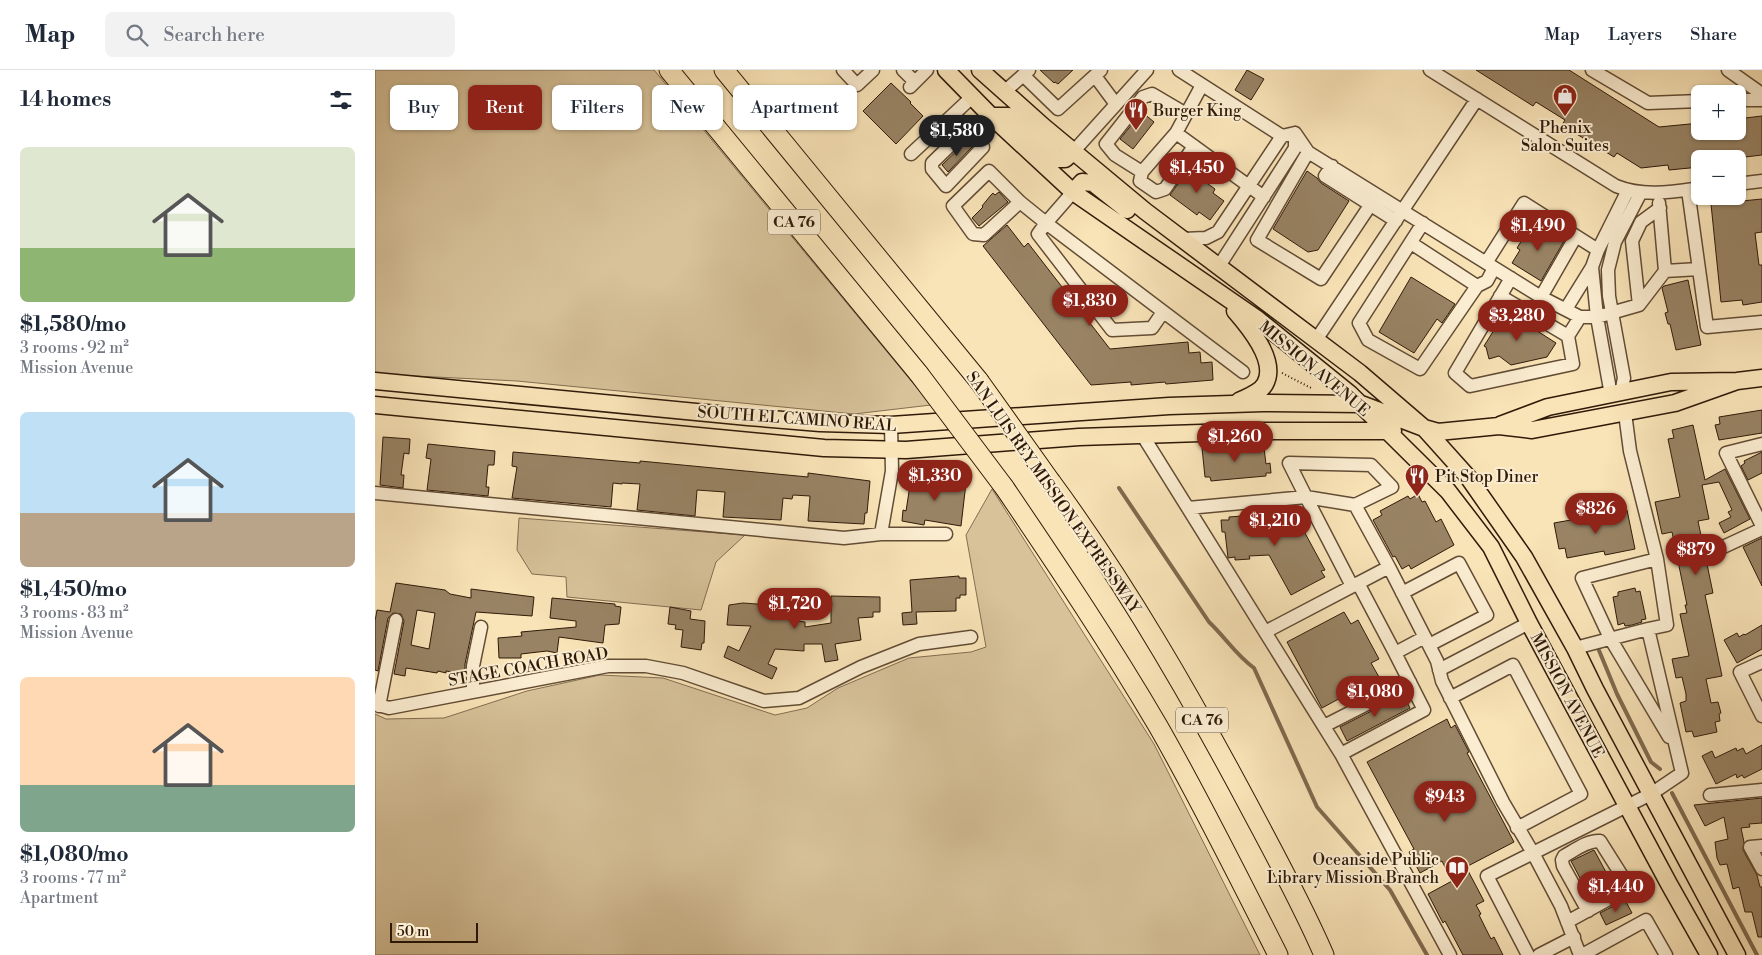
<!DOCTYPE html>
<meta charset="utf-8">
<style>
body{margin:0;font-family:"Libre Bodoni",serif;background:#f2f2f3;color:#1f2937;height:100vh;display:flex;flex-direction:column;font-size:19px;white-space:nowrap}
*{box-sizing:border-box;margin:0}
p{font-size:16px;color:#747a83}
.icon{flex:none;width:28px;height:28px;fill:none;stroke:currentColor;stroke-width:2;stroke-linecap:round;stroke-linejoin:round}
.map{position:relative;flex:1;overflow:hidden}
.drawer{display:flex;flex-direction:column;background:#fff;width:375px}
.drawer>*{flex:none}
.top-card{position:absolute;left:15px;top:15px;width:475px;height:45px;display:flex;gap:10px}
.tools{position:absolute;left:1316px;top:15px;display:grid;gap:10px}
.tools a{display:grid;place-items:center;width:55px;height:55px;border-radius:8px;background:#fff;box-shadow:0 1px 4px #0004;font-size:25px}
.scale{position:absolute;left:15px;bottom:12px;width:88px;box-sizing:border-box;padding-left:5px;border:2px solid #2f1a09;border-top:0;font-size:14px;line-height:18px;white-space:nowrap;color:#2f1a09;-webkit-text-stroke:4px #fbedd1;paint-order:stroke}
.price{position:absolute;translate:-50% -42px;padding:0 11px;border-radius:18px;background:#8f2418;color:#fff;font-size:16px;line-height:32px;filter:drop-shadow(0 1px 2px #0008)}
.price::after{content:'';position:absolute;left:50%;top:30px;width:15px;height:11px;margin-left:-8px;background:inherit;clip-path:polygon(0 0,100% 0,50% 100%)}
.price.selected{background:#222;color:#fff}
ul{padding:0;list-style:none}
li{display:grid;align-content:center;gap:10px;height:265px;padding:0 20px}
li span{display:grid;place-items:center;height:155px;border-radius:8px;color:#555}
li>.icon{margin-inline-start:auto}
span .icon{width:90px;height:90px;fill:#fffc;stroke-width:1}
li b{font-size:21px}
h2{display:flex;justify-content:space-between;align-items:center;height:60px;padding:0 20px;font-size:21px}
.pill{padding:0 18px;border-radius:8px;background:#fff;box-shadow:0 1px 4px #0004;font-size:18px;line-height:45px}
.pill.selected{background:#8f2418;color:#fff}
header{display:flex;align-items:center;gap:30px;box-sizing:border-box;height:70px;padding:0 25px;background:#fff;border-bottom:1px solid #e0e1e3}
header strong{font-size:24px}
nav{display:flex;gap:28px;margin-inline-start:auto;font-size:18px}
.search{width:350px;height:45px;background:#f2f2f3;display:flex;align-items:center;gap:12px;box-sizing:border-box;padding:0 18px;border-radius:8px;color:#747a83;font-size:19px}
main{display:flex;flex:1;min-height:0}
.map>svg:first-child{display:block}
.green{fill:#d7c29a;stroke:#836e52}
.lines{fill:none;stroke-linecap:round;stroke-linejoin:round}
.stream{stroke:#7f6a4e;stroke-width:4}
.building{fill:#988364;stroke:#2f1a09;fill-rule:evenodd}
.minor-casing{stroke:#624c35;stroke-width:15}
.major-casing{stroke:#2f1a09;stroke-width:19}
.highway-casing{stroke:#2f1a09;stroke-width:21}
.path{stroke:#2f1a09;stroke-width:2;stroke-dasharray:1 2.5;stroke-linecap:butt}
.minor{stroke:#fbedd1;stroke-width:12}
.major{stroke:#f9e4b8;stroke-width:16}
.highway{stroke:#f9e4b8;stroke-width:19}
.highway-bridge-casing{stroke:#2f1a09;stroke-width:21;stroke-linecap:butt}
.highway-bridge{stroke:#f9e4b8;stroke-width:19}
.labels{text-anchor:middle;stroke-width:4;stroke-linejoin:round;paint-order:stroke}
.shield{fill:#fbedd1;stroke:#6c5945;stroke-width:1}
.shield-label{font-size:15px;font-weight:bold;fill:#2f1a09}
.poi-label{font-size:16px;fill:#2f1a09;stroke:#fbedd1;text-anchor:start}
.street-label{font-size:16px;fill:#2f1a09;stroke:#fbedd1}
</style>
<header>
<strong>Map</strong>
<div class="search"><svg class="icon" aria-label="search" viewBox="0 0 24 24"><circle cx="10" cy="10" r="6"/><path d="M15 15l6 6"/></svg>Search here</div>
<nav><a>Map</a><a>Layers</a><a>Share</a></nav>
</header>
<main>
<section class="drawer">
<h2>14 homes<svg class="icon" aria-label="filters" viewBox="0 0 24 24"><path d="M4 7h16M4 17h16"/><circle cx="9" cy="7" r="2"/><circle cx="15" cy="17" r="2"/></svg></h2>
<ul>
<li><span style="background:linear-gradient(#dfe7d0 65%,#8fb573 0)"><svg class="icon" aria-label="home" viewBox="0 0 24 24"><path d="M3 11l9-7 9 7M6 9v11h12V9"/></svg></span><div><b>$1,580/mo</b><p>3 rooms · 92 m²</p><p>Mission Avenue</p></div></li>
<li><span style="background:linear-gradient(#bfe0f5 65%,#b9a48a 0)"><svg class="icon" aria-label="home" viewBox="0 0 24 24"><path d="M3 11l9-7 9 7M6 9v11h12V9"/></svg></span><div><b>$1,450/mo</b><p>3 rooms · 83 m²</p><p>Mission Avenue</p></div></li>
<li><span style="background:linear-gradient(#ffd9b3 70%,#7fa58c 0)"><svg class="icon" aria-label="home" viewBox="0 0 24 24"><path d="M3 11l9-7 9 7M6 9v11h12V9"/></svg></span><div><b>$1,080/mo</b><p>3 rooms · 77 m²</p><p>Apartment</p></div></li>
</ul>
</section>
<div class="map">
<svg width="1387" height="885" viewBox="0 0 1387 885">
<rect width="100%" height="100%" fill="#f9e4b8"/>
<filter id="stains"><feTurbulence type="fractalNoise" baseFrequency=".004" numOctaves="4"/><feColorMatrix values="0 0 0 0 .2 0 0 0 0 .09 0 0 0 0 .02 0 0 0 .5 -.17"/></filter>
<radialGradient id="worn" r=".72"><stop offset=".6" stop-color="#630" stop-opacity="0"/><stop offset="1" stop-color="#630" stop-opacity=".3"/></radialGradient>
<path class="green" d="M0 0H279L556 335 479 344 142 311 0 304Z
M617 419 779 674 885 885H0V644L11 649 69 648 152 621 225 605 288 608 400 645 432 638 463 618 534 588 596 582 611 577 591 465Z
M144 448 370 465 341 492 326 540 192 527 191 507 157 504 142 480Z"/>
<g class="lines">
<path class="stream" d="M744 418 834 552C850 567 861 585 879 598L942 737 1015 820 1052 885
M1223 578 1242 624 1276 692 1285 699
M1297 723 1382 885"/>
</g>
<path class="building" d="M665 0H698L683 14 680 12 679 13Z
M872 0 889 9 876 30 860 20Z
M1101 0H1194L1284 57 1325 53V61H1362V49L1387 46V85L1353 89H1325V97L1294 100 1293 95 1266 98 1242 83 1239 87 1187 55 1190 50 1161 32 1158 36Z
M516 13 536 32 535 33 548 46 521 74 488 41Z
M767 42 779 52 758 79 745 69Z
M592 71 597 77 573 102 567 95Z
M818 93 827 99 822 106 840 119 838 123 849 131 835 150 824 142 822 145 795 125Z
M932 101 942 108 946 113 974 131 943 180 933 182 898 159Z
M624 122 633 132 604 156 597 148 608 137 607 136 616 125 618 123 620 125Z
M1387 129V162L1380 163 1384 195H1387V232L1368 235 1367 230 1346 232 1336 134Z
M1162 154 1189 171 1166 211 1137 193 1145 180 1142 178 1150 165 1153 167Z
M632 155 649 177 653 173 735 279 813 272 814 283 825 282 826 293 837 292 838 310 791 314 790 312 756 315V312L716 315 608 176Z
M1036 207 1080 234 1067 253 1062 249 1039 283 1004 262Z
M1313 210 1326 275 1301 280 1295 254H1293L1290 243 1293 242 1287 218 1289 216Z
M1131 241 1181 273 1172 287 1136 295 1124 286 1114 289 1111 277 1109 276Z
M1387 340V363L1344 370 1340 355 1345 354 1344 347Z
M1318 355 1330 410 1350 399 1375 449 1349 463 1344 453 1356 447 1353 442 1357 440 1344 412 1327 415 1334 449 1323 451 1338 523 1330 525 1347 606 1331 609 1336 633 1343 632 1346 643 1344 644 1345 651 1340 652 1342 662 1319 667 1317 661 1311 662 1305 633 1311 631V624L1307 607 1301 608 1297 589 1314 586 1305 544 1312 543 1310 535H1312L1297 462 1287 464 1280 432 1305 427 1293 369 1299 368 1297 360Z
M8 367 35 369 34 384 29 383 26 405H29L28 418 5 415Z
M53 374 120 381 119 395H113L111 417H114L113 426 52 420 56 389 51 388Z
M856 376V379L885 377V379L889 378 891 394 895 393 896 403H891V406L846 410 836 411 835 407H830L827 378Z
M138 382 265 393V391L433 407V403L495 411 492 443H490L489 454 433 451 435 426 418 425 417 429 408 428 406 450 348 447 350 422 322 420 320 446 262 440 265 414 247 413V414L238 413 236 437 137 428 142 397 137 396Z
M1387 382V403L1373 410 1366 396 1370 393 1369 391Z
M536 409 568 414V409L591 413 586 456 550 450 549 455 527 451 528 440 531 441Z
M1043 424 1047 432 1050 431 1061 452 1066 449 1079 475 1036 499 1034 495 1027 499 1020 486 1018 487 998 450 1007 445 1005 441 1033 426 1035 429Z
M1252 440 1260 479 1230 485 1229 481 1192 488 1190 478 1184 479 1179 453Z
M908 443 924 452 950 500 946 501 950 507 916 525 894 485 874 486 875 489 860 490V487L853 488 850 462H847L846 450H854V447Z
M1387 468V516L1368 477Z
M584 506V508H591V525H585V528H581V541L541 542 542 554 528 555 527 543 537 542 535 510Z
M21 513 70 520 75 524 96 528V519L159 527 157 546 101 542 90 594V604L71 601V603L63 601 62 603 31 598 30 606 19 604 29 551 26 544 18 543 13 548 3 601 0 600V551L2 540 15 542ZM42 540 60 543 54 579 36 575Z
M1260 518 1261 522 1265 521 1271 549 1266 550 1267 552 1257 555 1250 556 1249 553 1243 555 1238 527 1243 526V522Z
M456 526 505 527V542H498V547L483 548 486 570 460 574 463 590 450 592 447 574H429V581L400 579 393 594 402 598 397 609 349 587 353 576 364 581 376 556 352 555 354 535 368 533 423 537 422 551 430 552V557L456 553Z
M177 528 240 534V536L246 537 244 554 230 555 228 573 184 567 182 583 172 581 146 584V588H124L123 568 147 566 146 562 201 557V551L175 548Z
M295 537 316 541 315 549 330 551 329 573H327L326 580 306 577 308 560 300 559 301 555 293 554Z
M969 542 976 554 983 550 1004 589 996 593 1004 607 947 638 912 572Z
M1387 555V579L1362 593 1349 570 1362 563 1364 567 1369 564 1370 565Z
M1028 625 1035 638 972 671 965 657Z
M1072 649 1076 658 1080 655 1094 682 1092 683 1139 772 1091 797 1109 831 1101 835 1106 844 1104 845 1116 869 1119 867 1128 885H1088L1070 851 1068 853 1053 824 1077 811 1067 791 1045 803 1034 782 1039 779 992 692Z
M1387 675V699L1369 708 1367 705 1362 708 1361 704 1341 714 1327 686 1337 681 1340 688 1361 678 1362 681 1368 678 1371 684Z
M1387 728V753L1374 754 1375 757 1366 758 1369 772 1368 780 1382 805 1385 817H1387V867H1383L1377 842H1370L1364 817 1358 819 1352 794 1345 795 1342 788 1340 772 1353 769 1349 747 1330 756 1319 735Z
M1219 780 1239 817 1216 829 1196 791Z
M1250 830 1257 843 1231 855 1225 843Z"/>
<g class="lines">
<defs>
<path id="minor" d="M468 0 482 15 498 0
M528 0 540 12
M804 0 907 66 920 63 933 82 1166 227 1205 247H1222L1264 235 1290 201 1324 199
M1055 0 1241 116C1268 127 1297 122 1325 118
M1217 0 1273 33 1325 31
M1353 0 1387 24
M648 5 683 39 726 0
M720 6 740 33
M827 15 801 63 889 127
M535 17 552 0
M629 22 654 0
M1362 30H1387
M579 44 608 77 571 116 557 99V93L593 58
M801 63 767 102 765 111 781 122 790 119 819 76
M698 82 772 0
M933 82 882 170 946 209 996 134
M536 84 597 27
M957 96 950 106 1021 151
M767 102 740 85 731 74 768 27 777 24 811 44
M1362 114 1387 111
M1313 120 1332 257 1387 252
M698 122 671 153 868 302
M645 132 609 165 598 164 578 136 614 101 645 132 671 153 663 164 737 260 777 258 788 242
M1284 133 1290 201
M1048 153 984 253 993 270 1045 299 1102 216 1112 211 1119 198
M808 169 831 168 843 162 907 66
M1036 173 1102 216
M1111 193 1149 133 1223 180
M844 196 920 78V63
M1136 208 1080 303 1095 316 1198 294 1193 266 1205 247
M1125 226 1193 266
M1166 227 1201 166
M1264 235 1257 171 1266 152 1285 138
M1191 239 1217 197
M941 270 1102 29
M1246 323 1249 308 1234 226 1233 200 1240 172 1266 122
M1236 325 1222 247 1217 197 1223 180 1253 120
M1250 343 1255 381 1282 489
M768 366 966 684 1075 885
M1387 374 1351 383 1387 456
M0 423 469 468 506 464 517 401 516 355
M980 435 1017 417 996 395 914 393 931 427 980 435 1014 497
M813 438 931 427 977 516
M506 464H571
M1346 478 1387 459
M983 513 1020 583 1050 567
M1027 523 1084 493 1112 545 1054 575
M1273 559 1292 555 1282 489 1207 508 1235 568 1294 667
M890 562 1014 497 1062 591 1067 611 1128 732 1158 783 1186 836 1205 885
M1387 592 1365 602 1387 646
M1064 600 1154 553
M98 622V596L106 557
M1075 628 1138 595 1206 724 1142 758
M0 634 14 638 233 596H271L308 603 389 631 424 628 486 597 544 574 596 567
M4 636 21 550
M949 656 1035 612
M966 684 1049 640 1020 583
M1335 725 1387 720
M1387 776 1375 777 1387 799
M1192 852 1252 819 1254 817 1225 771C1213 770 1200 780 1189 786L1187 790 1188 796 1213 841
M1153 885 1112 806 1276 724 1307 703 1273 559 1200 578
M1164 885 1199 867
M1207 885 1271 850 1291 885"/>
<path id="major" d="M571 0 616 46 698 122 881 248 975 324 1073 421 1116 477 1154 553 1294 814 1334 885
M605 0 669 57 770 141 985 303 1049 358 1093 407 1149 487 1200 578 1220 619 1362 885
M616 46H634L682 89H690L698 82
M698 122 707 112 718 113 752 140
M860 241C874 257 903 291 890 314 885 323 872 327 864 331
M0 311 373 347 445 353 516 355 794 336 888 333 986 334 1049 358 1063 362 1124 356 1157 360 1300 333 1362 311
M0 335 449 378 531 380 704 367 887 361H1018
M1125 355 1173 337 1296 312 1362 311 1387 308"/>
<path id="highway" d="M294 0 544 304
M349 0 604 311
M676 412C751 514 815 625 874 736 900 785 927 834 949 885
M629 417C682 495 735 574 783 656 826 731 864 808 903 885"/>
</defs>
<use href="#minor" class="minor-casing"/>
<use href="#major" class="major-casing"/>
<use href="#highway" class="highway-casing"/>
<path class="path" d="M907 303 936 318"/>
<use href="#minor" class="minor"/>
<use href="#major" class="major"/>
<use href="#highway" class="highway"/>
<defs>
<path id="highway-bridge" d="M544 304 629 417
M604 311 676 412"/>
</defs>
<use href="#highway-bridge" class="highway-bridge-casing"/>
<use href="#highway-bridge" class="highway-bridge"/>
</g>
<defs>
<symbol id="shop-pin" viewBox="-11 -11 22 30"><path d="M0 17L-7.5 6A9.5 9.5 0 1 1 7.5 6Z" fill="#8f2418" stroke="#fbedd1"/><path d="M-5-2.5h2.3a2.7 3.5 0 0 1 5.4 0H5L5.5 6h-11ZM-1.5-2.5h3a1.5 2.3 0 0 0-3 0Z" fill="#fff"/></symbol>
<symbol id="restaurant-pin" viewBox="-11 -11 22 30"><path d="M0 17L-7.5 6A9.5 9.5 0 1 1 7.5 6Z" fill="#8f2418" stroke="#fbedd1"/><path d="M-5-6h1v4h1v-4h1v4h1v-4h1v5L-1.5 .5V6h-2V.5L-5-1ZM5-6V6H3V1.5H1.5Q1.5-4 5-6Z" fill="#fff"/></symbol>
<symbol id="library-pin" viewBox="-11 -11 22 30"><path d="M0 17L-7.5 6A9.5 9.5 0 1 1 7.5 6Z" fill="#8f2418" stroke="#fbedd1"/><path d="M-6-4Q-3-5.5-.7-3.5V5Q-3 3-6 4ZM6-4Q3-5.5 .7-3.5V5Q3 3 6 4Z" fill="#fff"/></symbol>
</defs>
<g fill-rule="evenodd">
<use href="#shop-pin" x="1176" y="12" width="28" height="38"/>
<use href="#restaurant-pin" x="747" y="26" width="28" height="38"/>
<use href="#restaurant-pin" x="1028" y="392" width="28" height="38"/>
<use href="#library-pin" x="1068" y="784" width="28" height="38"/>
</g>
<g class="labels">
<g class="shield">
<rect x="393" y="139.5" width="52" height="25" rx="4"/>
<rect x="801" y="637.5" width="52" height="25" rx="4"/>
</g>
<g class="shield-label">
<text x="419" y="157">CA 76</text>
<text x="827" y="655">CA 76</text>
</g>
<g class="poi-label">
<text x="778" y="46">Burger King</text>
<text x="1190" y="63" text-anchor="middle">Phenix<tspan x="1190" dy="18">Salon Suites</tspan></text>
<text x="1060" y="412">Pit Stop Diner</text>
<text x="1064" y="795" text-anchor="end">Oceanside Public<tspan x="1064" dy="18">Library Mission Branch</tspan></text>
</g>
<g class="street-label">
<text transform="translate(940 298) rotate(40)" y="6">MISSION AVENUE</text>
<text transform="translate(422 348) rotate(4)" y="6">SOUTH EL CAMINO REAL</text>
<text transform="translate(679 422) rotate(55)" y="6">SAN LUIS REY MISSION EXPRESSWAY</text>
<text transform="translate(153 596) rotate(-10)" y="6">STAGE COACH ROAD</text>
<text transform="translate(1193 625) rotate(62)" y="6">MISSION AVENUE</text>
</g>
</g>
<rect width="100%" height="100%" filter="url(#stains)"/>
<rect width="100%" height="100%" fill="url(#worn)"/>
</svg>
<div class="tools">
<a>+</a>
<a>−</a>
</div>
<div class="scale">50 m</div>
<b class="price selected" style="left:582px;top:87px">$1,580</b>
<b class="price" style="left:822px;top:124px">$1,450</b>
<b class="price" style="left:1163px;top:182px">$1,490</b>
<b class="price" style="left:715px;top:257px">$1,830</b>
<b class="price" style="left:1142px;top:272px">$3,280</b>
<b class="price" style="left:860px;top:393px">$1,260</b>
<b class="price" style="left:560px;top:432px">$1,330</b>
<b class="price" style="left:1221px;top:465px">$826</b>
<b class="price" style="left:900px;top:477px">$1,210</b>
<b class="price" style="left:1321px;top:506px">$879</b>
<b class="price" style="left:420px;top:560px">$1,720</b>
<b class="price" style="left:1000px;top:648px">$1,080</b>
<b class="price" style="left:1070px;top:753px">$943</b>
<b class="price" style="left:1241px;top:843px">$1,440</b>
<div class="top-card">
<a class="pill">Buy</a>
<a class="pill selected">Rent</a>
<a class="pill">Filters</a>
<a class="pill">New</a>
<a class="pill">Apartment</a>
</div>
</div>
</main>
